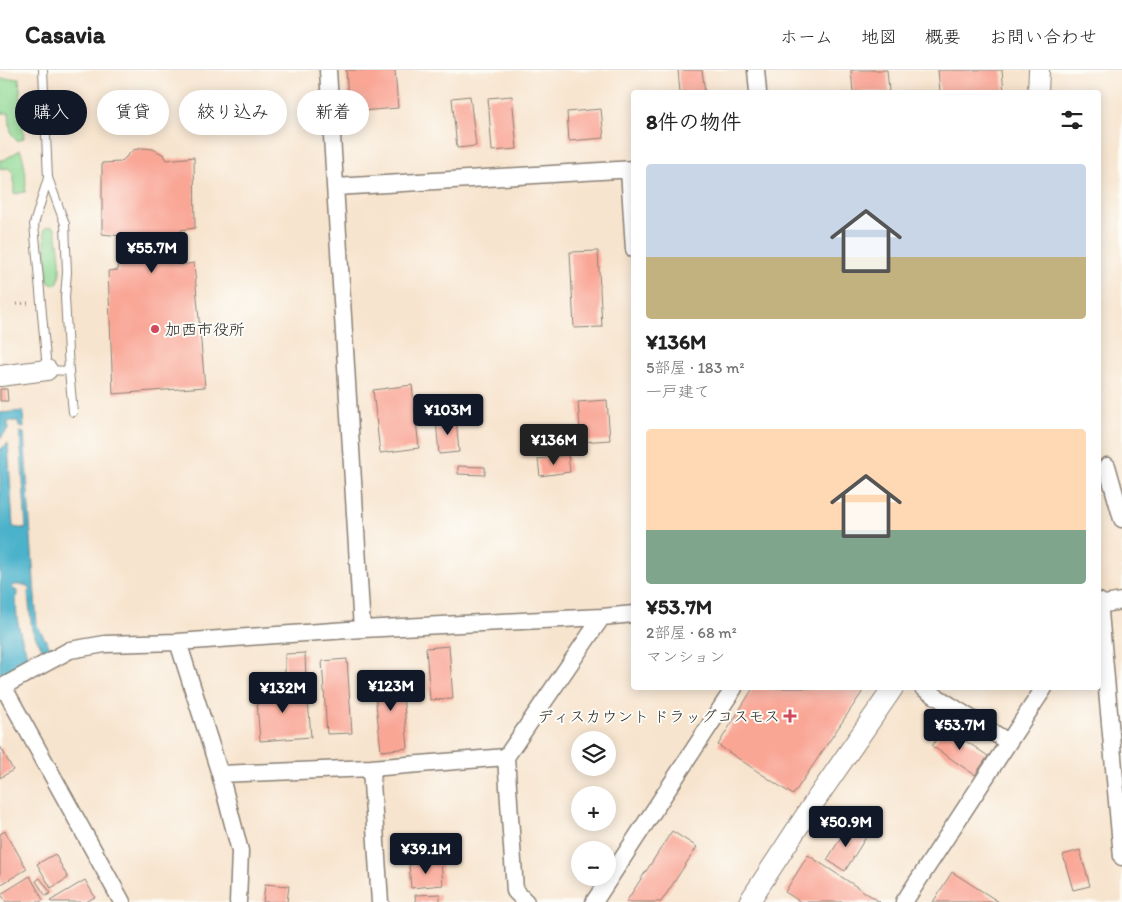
<!DOCTYPE html>
<html lang="ja">
<meta charset="utf-8">
<style>
body{margin:0;font-family:Itim,"Klee One",sans-serif;background:#f6f6f6;color:#222;height:100vh;display:flex;flex-direction:column;font-size:19px;white-space:nowrap}
*{box-sizing:border-box;margin:0}
p{font-size:16px;color:#767676}
.icon{flex:none;width:28px;height:28px;fill:none;stroke:currentColor;stroke-width:2;stroke-linecap:round;stroke-linejoin:round}
.map{position:relative;flex:1;overflow:hidden}
.side{position:absolute;left:631px;top:20px;width:470px;height:600px;display:flex;flex-direction:column;background:#fff;border-radius:5px;box-shadow:0 2px 12px #0003}
.side>*{flex:none}
.top-card{position:absolute;left:15px;top:20px;width:475px;height:45px;display:flex;gap:10px}
.controls{position:absolute;left:571px;top:661px;display:grid;gap:10px}
.controls a{display:grid;place-items:center;width:45px;height:45px;border-radius:50%;background:#fff;box-shadow:0 2px 12px #0003;font-size:25px}
.price{position:absolute;translate:-50% -42px;padding:0 11px;border-radius:5px;background:#111827;color:#fff;font-size:16px;line-height:32px;filter:drop-shadow(0 1px 2px #0008)}
.price::after{content:'';position:absolute;left:50%;top:30px;width:15px;height:11px;margin-left:-8px;background:inherit;clip-path:polygon(0 0,100% 0,50% 100%)}
.price.active{background:#222;color:#fff}
ul{padding:0;list-style:none}
li{display:grid;align-content:center;gap:10px;height:265px;padding:0 15px}
li span{display:grid;place-items:center;height:155px;border-radius:5px;color:#555}
li>.icon{margin-inline-start:auto}
span .icon{width:90px;height:90px;fill:#fffc;stroke-width:1}
li b{font-size:21px}
h2{display:flex;justify-content:space-between;align-items:center;height:60px;padding:0 15px;font-size:21px}
.tag{padding:0 18px;border-radius:22px;background:#fff;box-shadow:0 2px 12px #0003;font-size:18px;line-height:45px}
.tag.active{background:#111827;color:#fff}
header{display:flex;align-items:center;gap:30px;box-sizing:border-box;height:70px;padding:0 25px;background:#fff;border-bottom:1px solid #e0e0e0}
header strong{font-size:24px}
nav{display:flex;gap:28px;margin-inline-start:auto;font-size:18px}
.map>svg:first-child{display:block}
.green{fill:#8fd893;stroke:#567a58}
.water{fill:#4cb2cb;stroke:#346774}
.building{fill:#f9a695}
.lines{fill:none;stroke-linecap:round;stroke-linejoin:round}
.service-casing{stroke:#8a8075;stroke-width:10}
.minor-casing{stroke:#8a8075;stroke-width:19}
.tertiary-casing{stroke:#8a8075;stroke-width:22}
.path{stroke:#8a8075;stroke-width:3;stroke-dasharray:1 4;stroke-linecap:butt}
.service{stroke:#fff;stroke-width:8}
.minor{stroke:#fff;stroke-width:16}
.tertiary{stroke:#fff;stroke-width:20}
.poi-dot{fill:#d1495b;stroke:#fdfcf7;stroke-width:2}
.labels{text-anchor:middle;stroke-width:4;stroke-linejoin:round;paint-order:stroke}
.poi-label{font-size:16px;fill:#1c1c1c;stroke:#fdfcf7;text-anchor:start}
</style>
<header>
<strong>Casavia</strong>
<nav><a>ホーム</a><a>地図</a><a>概要</a><a>お問い合わせ</a></nav>
</header>
<div class="map">
<svg width="1122" height="832" viewBox="0 0 1122 832">
<rect width="100%" height="100%" fill="#fdfcf7"/>
<filter id="ink" filterUnits="userSpaceOnUse"><feTurbulence type="fractalNoise" baseFrequency=".02" numOctaves="2"/><feDisplacementMap in="SourceGraphic" scale="10" xChannelSelector="R" yChannelSelector="G"/><feConvolveMatrix kernelMatrix="1 2 1 2 8 2 1 2 1" color-interpolation-filters="sRGB"/></filter>
<filter id="wash" filterUnits="userSpaceOnUse"><feTurbulence type="fractalNoise" baseFrequency=".0096" numOctaves="4" result="noise"/><feDisplacementMap in="SourceGraphic" scale="20" xChannelSelector="R" yChannelSelector="G"/><feGaussianBlur stdDeviation="1.12" result="paint"/><feColorMatrix in="noise" values="0 0 0 0 0 0 0 0 0 0 0 0 0 0 0 0 0 1.4 0 .05"/><feComposite in="paint" operator="in"/></filter>
<g filter="url(#wash)">
<rect width="100%" height="100%" fill="#f7e4ce"/>
<path class="green" d="M19 8 24 68 17 71C9 65 10 52 9 43H0V9Z
M20 80C25 89 27 113 25 122L14 124V104L8 98 0 99V90H4Z
M50 156 55 158C58 172 64 202 57 214L53 215 48 212 44 159Z"/>
<path class="water" d="M23 341 24 358 19 357 18 351H8V359L0 369V343Z
M20 362 24 363 37 556 52 580 45 584 32 560 28 524 31 519 25 515H14L12 518 17 521C14 547 20 565 29 589L0 605V378L1 379 8 373 13 457 26 459Z"/>
<g id="blocks">
<path class="building" d="M346 0H395L398 38 349 42Z
M678 0H702L705 22H680Z
M851 0H887L889 22H853Z
M938 0H1002L1004 22H940Z
M470 26 476 76 457 78 452 28Z
M512 26 517 79 492 81 488 28Z
M601 39 604 68 569 71 567 42Z
M143 78 153 79 164 85 167 90 194 87 195 158 181 160V195L194 193 205 317 113 324 108 201 118 200 121 166 102 164V93L121 92 133 80Z
M598 181 602 257 574 258 570 182Z
M412 315 419 378 380 383 373 320Z
M0 319H7L8 331H0Z
M607 330 610 370 581 372 578 332Z
M456 348 459 382 439 384 436 350Z
M568 385 570 402 540 406 538 389Z
M458 396 485 397V405L458 404Z
M449 576 453 629 430 630 426 578Z
M305 583 306 610H285V584Z
M347 589 352 663 327 664 322 591Z
M401 603 408 678 381 681 373 605Z
M307 618 311 667 260 671 256 621Z
M753 618H865L793 725 718 675Z
M945 657 988 686 975 705 932 676Z
M0 676 13 700 0 708Z
M848 756 866 767 845 801 827 790Z
M5 761 27 799 0 815V764Z
M672 761 697 777 661 832H626Z
M1080 780 1090 816 1073 820 1063 785Z
M55 784 68 808 51 818 37 794Z
M808 785 880 832H801L785 822Z
M441 792 443 815 411 818 409 795Z
M952 802 999 832H933Z
M30 806 43 830 40 832H6L1 824Z
M40 808 51 823 46 826 36 811Z
M85 810 95 827 86 832H51L50 831Z
M265 814 289 816 287 832H263Z
M440 824V832H416L415 825Z"/>
</g>
</g>
<g filter="url(#ink)">
<use href="#blocks" fill-opacity="0" stroke="#8a8075" stroke-width="1"/>
<g class="lines">
<defs>
<path id="service" d="M43 0 48 108 34 154 47 300 69 301 73 342
M48 108 65 154 67 202 65 227 69 301"/>
<path id="minor" d="M328 0 362 559
M756 0 758 22
M629 100 634 179
M336 117 634 99
M1107 396 1122 449
M1099 531 1122 787
M1099 535 1122 531
M178 572 220 704 240 781 238 832
M3 616 122 832
M0 618 70 580 105 574 178 572 362 559 602 547 634 544
M923 618 1008 672
M371 698 380 832
M220 704 371 698 506 687
M526 832 515 821 506 687 602 547
M594 832 734 618
M904 832 1044 618"/>
<path id="tertiary" d="M1038 22 1039 0
M0 306 47 300
M749 832 815 731 893 618"/>
</defs>
<use href="#service" class="service-casing"/>
<use href="#minor" class="minor-casing"/>
<use href="#tertiary" class="tertiary-casing"/>
<path class="path" d="M17 234 29 233"/>
<use href="#service" class="service"/>
<use href="#minor" class="minor"/>
<use href="#tertiary" class="tertiary"/>
</g>
</g>
<g class="poi-dot">
<circle cx="155" cy="259" r="5"/>
<path d="M787.5 638.5h5v5h5v5h-5v5h-5v-5h-5v-5h5z"/>
</g>
<g class="labels">
<g class="poi-label">
<text x="165" y="265">加西市役所</text>
<text x="780" y="652" text-anchor="end">ディスカウント ドラッグコスモス</text>
</g>
</g>
</svg>
<div class="controls">
<a><svg class="icon" aria-label="layers" viewBox="0 0 24 24"><path d="M12 4l9 5-9 5-9-5zM3 14l9 5 9-5"/></svg></a>
<a>+</a>
<a>−</a>
</div>
<b class="price" style="left:152px;top:204px">¥55.7M</b>
<b class="price" style="left:448px;top:366px">¥103M</b>
<b class="price active" style="left:554px;top:396px">¥136M</b>
<b class="price" style="left:391px;top:642px">¥123M</b>
<b class="price" style="left:283px;top:644px">¥132M</b>
<b class="price" style="left:960px;top:681px">¥53.7M</b>
<b class="price" style="left:846px;top:778px">¥50.9M</b>
<b class="price" style="left:426px;top:805px">¥39.1M</b>
<div class="top-card">
<a class="tag active">購入</a>
<a class="tag">賃貸</a>
<a class="tag">絞り込み</a>
<a class="tag">新着</a>
</div>
<section class="side">
<h2>8件の物件<svg class="icon" aria-label="filters" viewBox="0 0 24 24"><path d="M4 7h16M4 17h16"/><circle cx="9" cy="7" r="2"/><circle cx="15" cy="17" r="2"/></svg></h2>
<ul>
<li><span style="background:linear-gradient(#c9d6e8 60%,#c2b280 0)"><svg class="icon" aria-label="home" viewBox="0 0 24 24"><path d="M3 11l9-7 9 7M6 9v11h12V9"/></svg></span><div><b>¥136M</b><p>5部屋 · 183 m²</p><p>一戸建て</p></div></li>
<li><span style="background:linear-gradient(#ffd9b3 65%,#7fa58c 0)"><svg class="icon" aria-label="home" viewBox="0 0 24 24"><path d="M3 11l9-7 9 7M6 9v11h12V9"/></svg></span><div><b>¥53.7M</b><p>2部屋 · 68 m²</p><p>マンション</p></div></li>
</ul>
</section>
</div>
